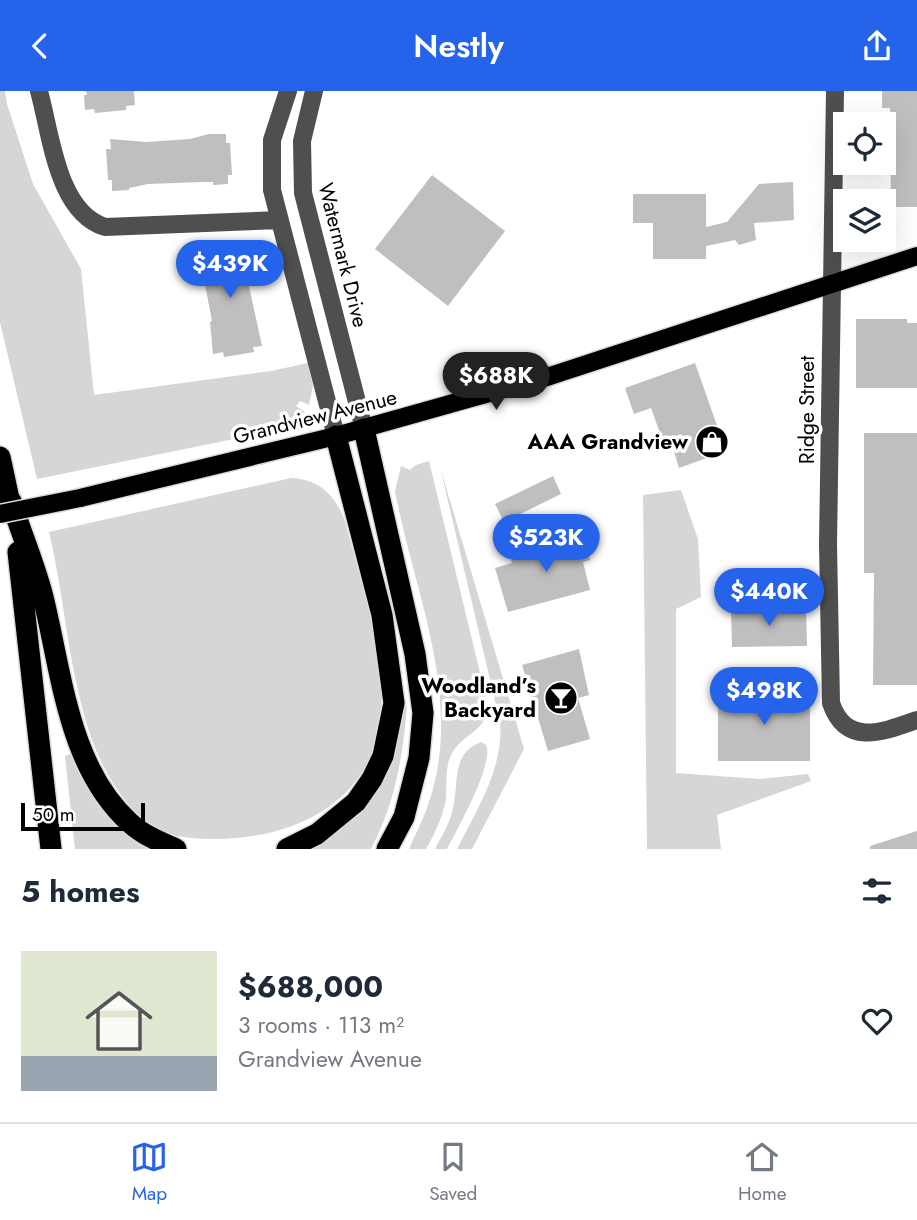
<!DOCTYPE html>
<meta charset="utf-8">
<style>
body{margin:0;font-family:Jost,sans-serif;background:#f6f6f7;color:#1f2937;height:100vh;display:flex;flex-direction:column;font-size:26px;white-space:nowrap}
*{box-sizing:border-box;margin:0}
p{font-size:23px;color:#747a83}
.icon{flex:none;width:38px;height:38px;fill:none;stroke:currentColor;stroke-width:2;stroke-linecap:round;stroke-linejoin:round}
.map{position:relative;height:758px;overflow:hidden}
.drawer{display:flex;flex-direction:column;background:#fff;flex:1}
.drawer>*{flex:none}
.fabs{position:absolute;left:833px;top:21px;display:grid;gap:14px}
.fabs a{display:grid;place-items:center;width:63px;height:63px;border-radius:0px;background:#fff;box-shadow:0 7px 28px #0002;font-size:35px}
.scale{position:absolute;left:21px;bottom:18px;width:124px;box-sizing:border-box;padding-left:7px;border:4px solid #000;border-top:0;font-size:19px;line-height:24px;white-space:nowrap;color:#000;-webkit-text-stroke:5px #fff;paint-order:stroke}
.price{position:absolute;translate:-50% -60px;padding:0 16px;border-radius:24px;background:#2563eb;color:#fff;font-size:23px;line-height:46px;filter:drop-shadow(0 2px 4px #0008)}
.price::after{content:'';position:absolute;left:50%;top:42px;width:21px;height:16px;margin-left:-10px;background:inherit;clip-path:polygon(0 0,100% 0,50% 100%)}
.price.on{background:#222;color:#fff}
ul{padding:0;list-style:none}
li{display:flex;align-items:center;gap:21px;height:175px;padding:0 21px}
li+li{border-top:2px solid #e0e1e3}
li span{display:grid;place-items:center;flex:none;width:196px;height:140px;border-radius:0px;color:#555}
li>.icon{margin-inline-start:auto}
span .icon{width:84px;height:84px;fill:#fffc;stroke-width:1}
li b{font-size:30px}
h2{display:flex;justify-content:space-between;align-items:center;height:84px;padding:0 21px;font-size:30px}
header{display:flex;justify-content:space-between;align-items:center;height:91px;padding:0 21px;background:#2563eb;color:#fff;font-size:32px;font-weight:600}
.tab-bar{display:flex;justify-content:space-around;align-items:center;height:98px;border-top:2px solid #e0e1e3;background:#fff;font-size:19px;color:#747a83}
.tab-bar a{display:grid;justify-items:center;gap:4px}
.tab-bar .on{color:#2563eb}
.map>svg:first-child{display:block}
.green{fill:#d6d6d6}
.building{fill:#bfbfbf}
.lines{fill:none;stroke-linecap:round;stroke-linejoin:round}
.major-casing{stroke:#dbdbdb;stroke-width:21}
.highway-casing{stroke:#dbdbdb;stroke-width:24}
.minor{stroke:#4f4f4f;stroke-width:18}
.major{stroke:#000;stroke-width:18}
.highway{stroke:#000;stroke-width:21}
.major-bridge-casing{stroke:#dbdbdb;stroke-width:21;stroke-linecap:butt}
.major-bridge{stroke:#000;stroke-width:18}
.labels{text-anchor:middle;stroke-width:7;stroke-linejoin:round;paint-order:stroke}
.street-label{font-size:21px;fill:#000;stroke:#fff}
.poi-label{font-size:21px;font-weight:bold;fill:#000;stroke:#fff;text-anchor:end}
</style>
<header><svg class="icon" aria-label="back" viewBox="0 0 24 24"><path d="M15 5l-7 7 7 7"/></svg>Nestly<svg class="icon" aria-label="share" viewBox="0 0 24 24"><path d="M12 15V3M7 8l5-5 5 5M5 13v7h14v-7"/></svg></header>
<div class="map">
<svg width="917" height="758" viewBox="0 0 917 758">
<rect width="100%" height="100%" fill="#fff"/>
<path class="green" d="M0 0H5L7 13 33 93 81 178 94 304 271 280 308 272 313 295 309 314 300 310 296 315 305 321 289 332 234 348 37 388 0 231Z
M429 370 488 615C487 641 462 642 451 664 445 676 447 694 446 707 443 726 435 742 426 758H409C415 744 423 729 428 714 465 609 414 502 395 400L401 375 410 379 416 374Z
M440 376 524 658 472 758H457C477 718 504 677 500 631Z
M291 387C318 388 334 403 344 427 360 489 390 570 379 635 364 729 261 758 176 745 168 741 158 739 151 735 136 725 122 706 113 692 70 625 68 518 49 441Z
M681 399 698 448 701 506 676 518V682L760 688 808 683 811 690 717 724 721 758H647L643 404Z
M400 615H407C403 666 395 712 371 758H311L343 736 361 717Z
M481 651 486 654C495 671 457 739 447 758H435C442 745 450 732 453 717 459 692 451 662 481 651Z
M72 662 155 758H75L65 665Z"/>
<path class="building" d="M86 0H134L135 14 126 15V19L95 22 94 18 85 19 84 4H87Z
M882 0H917V116H891L890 17H882Z
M209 43H226V52H230L232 84H228V93L213 94V91H202L148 93 129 97V99L112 100V89H108L106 58H111L110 48 146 51 190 48Z
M432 84 505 140 448 215 375 158Z
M793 91 794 129 754 132 756 149 739 154 735 149 706 155V168H653V132H633V103H706V136L727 131 759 93Z
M235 152V155L245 153 248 168 246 169 247 186 262 255 253 256 254 261 224 266 223 261 213 263 210 231 212 230 199 162 206 161V157Z
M856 228H907V232H917V297H856Z
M695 272 726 360 679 377 672 354 665 356 651 317 634 323 625 297Z
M864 342H917V594H873L874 482H864Z
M553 385 561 403 504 431 495 413Z
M583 442 590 469 583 471 590 499 508 521 495 477 512 472 511 469 530 464 529 461 553 454 552 451Z
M806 518 807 555 732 556 731 519Z
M579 558 589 604 578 607 590 648 548 660 522 574Z
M810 601V670H718V602Z
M917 740V758H870V755Z"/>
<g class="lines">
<defs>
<path id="major" d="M80 407 336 345 550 285 917 165"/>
<path id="highway" d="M364 338 415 563 423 622 419 667 404 726 387 758
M0 366 12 422
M11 410C21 442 35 474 43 506 62 582 68 676 130 732 143 744 160 751 176 758
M18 461 51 758
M287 758 317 743 356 711 372 688 383 665 394 612 382 524 336 345"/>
</defs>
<use href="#major" class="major-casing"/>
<use href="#highway" class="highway-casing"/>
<path class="minor" d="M39 0C51 43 57 121 105 136L279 129
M288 0 272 49V99L336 345
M314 0 302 50 303 102 364 338
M835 0 828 453 831 612C846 656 883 641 917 629"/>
<use href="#major" class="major"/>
<use href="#highway" class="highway"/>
<defs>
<path id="major-bridge" d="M0 423 80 407"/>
</defs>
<use href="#major-bridge" class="major-bridge-casing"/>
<use href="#major-bridge" class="major-bridge"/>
</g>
<defs>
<symbol id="shop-disc" viewBox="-11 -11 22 22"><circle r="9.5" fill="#000" stroke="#fff"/><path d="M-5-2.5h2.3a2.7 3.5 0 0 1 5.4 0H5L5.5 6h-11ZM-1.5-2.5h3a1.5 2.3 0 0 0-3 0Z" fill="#fff"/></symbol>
<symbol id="bar-disc" viewBox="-11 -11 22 22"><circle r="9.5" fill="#000" stroke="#fff"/><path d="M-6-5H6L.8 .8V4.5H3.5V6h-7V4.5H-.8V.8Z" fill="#fff"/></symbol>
</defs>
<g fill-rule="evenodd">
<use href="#shop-disc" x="693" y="332" width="38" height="38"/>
<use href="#bar-disc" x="542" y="588" width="38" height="38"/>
</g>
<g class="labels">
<g class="street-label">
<text transform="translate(343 164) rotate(76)" y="7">Watermark Drive</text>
<text transform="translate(807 319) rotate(-90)" y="7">Ridge Street</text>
<text transform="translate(315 326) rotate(-14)" y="7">Grandview Avenue</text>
</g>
<g class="poi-label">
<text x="688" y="358">AAA Grandview</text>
<text x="536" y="602">Woodland’s<tspan x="536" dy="24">Backyard</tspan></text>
</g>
</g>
</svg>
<div class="fabs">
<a><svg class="icon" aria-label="locate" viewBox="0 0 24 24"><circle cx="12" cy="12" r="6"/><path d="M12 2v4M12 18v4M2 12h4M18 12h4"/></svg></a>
<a><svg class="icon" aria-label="layers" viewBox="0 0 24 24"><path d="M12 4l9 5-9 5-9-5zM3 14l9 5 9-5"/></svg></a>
</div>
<div class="scale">50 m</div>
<b class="price" style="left:230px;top:209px">$439K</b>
<b class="price on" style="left:496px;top:321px">$688K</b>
<b class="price" style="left:546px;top:483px">$523K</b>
<b class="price" style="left:769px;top:537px">$440K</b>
<b class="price" style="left:764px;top:636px">$498K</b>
</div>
<section class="drawer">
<h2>5 homes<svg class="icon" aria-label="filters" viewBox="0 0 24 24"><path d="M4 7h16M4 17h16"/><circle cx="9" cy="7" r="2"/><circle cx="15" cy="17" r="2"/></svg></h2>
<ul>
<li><span style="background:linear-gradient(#dfe7d0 75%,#9aa5b1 0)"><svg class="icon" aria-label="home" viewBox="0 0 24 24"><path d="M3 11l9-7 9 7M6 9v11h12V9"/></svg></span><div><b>$688,000</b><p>3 rooms · 113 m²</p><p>Grandview Avenue</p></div><svg class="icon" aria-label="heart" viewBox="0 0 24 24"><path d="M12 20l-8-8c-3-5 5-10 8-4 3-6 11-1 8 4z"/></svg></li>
</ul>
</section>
<nav class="tab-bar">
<a class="on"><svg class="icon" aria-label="map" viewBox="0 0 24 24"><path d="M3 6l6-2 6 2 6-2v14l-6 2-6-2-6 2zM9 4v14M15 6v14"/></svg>Map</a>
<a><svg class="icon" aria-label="saved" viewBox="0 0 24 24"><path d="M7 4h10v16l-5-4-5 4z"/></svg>Saved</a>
<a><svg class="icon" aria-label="home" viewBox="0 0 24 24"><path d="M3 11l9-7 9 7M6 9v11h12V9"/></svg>Home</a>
</nav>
